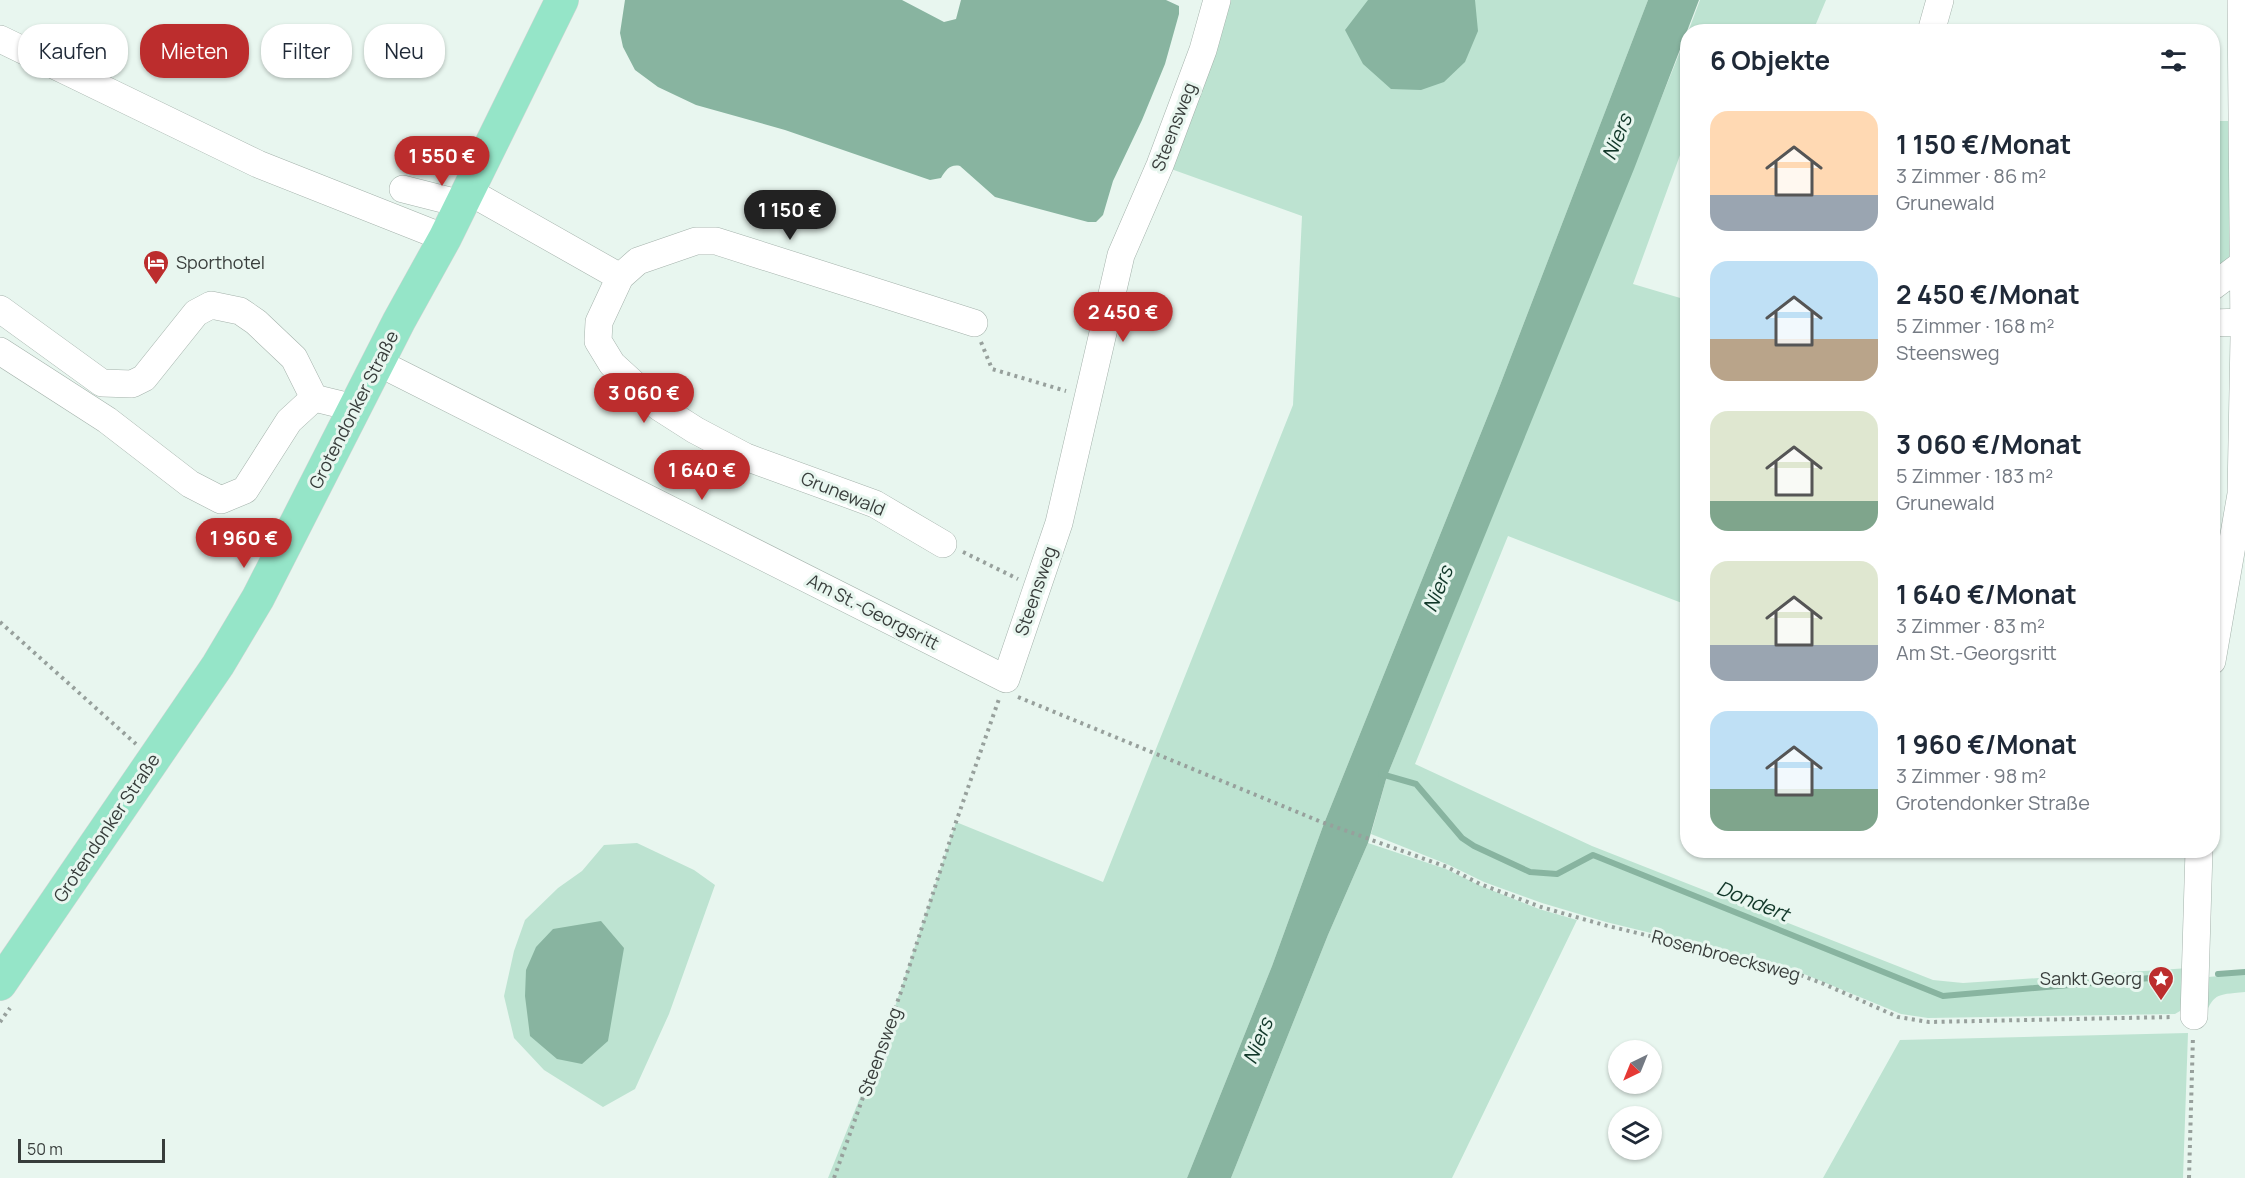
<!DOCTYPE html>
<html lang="de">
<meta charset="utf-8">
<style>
body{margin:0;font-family:Manrope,sans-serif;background:#f6f6f7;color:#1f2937;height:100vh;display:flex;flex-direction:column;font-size:22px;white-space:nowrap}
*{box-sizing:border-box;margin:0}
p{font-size:20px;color:#747a83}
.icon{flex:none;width:33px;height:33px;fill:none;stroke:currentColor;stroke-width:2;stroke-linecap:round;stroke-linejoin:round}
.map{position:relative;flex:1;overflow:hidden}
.side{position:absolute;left:1680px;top:24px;width:540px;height:834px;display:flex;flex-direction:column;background:#fff;border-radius:24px;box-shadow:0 2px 4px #0004}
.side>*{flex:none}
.guide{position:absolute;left:18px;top:24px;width:570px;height:54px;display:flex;gap:12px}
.needle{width:39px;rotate:223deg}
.tools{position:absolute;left:1608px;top:1040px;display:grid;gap:12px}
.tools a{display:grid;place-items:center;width:54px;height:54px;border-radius:50%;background:#fff;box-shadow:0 2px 4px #0004;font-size:30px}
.scale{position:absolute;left:18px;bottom:15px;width:147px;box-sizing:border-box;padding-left:6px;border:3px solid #383d3b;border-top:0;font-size:16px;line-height:21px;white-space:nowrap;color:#383d3b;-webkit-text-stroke:4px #e8f6ef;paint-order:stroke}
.price{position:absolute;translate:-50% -51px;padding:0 14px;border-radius:21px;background:#bc2d2d;color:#fff;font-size:20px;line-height:39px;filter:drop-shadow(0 2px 3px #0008)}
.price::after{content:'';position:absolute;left:50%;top:36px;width:18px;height:14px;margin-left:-9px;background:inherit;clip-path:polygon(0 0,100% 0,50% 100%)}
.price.active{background:#222;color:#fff}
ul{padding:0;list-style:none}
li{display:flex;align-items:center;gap:18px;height:150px;padding:0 30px}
li span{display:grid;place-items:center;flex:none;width:168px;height:120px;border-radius:18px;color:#555}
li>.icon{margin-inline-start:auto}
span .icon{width:72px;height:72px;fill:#fffc;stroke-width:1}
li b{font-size:26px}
h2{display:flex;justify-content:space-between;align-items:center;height:72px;padding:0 30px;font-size:26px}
.pill{padding:0 21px;border-radius:24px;background:#fff;box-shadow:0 2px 4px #0004;font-size:21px;line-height:54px}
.pill.active{background:#bc2d2d;color:#fff}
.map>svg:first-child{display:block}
.green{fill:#bde3d1}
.water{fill:#88b4a0}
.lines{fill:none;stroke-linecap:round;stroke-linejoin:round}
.stream{stroke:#88b4a0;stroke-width:6}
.minor-casing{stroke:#a4b2ab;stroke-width:28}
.major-casing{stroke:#d3d4d4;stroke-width:34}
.path{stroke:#97a09c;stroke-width:4;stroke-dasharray:3 4.5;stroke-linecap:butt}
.minor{stroke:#fff;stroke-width:27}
.major{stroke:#95e5c8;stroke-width:33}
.labels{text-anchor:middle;stroke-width:6;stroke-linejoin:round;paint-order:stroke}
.street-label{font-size:18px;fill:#383d3b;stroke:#e8f6ef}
.poi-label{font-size:18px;fill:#383d3b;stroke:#e8f6ef;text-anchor:start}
.water-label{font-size:20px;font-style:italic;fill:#113729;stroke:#e8f6ef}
</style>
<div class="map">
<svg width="2245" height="1178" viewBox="0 0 2245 1178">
<rect width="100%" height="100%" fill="#e8f6ef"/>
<path class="green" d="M1217 0H1648L1497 393 1323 826 1272 966 1187 1178H828L889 1025 956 822 1103 882 1293 405 1302 216 1160 165Z
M1700 0H1826L1813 31 1688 32Z
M1688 32 1687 141 1680 155 1633 284 1687 300V605L1508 536 1415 764 1592 846 1933 980 1963 983 2189 968 2185 1008 2175 1014 1928 1018 1901 1014 1782 965 1606 922 1542 903 1484 882 1449 865 1371 834 1387 776Z
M2213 121H2233L2232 254 2213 274Z
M637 843 694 870 715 885 669 1014 635 1089 603 1107 544 1070 514 1038 504 996 514 951 525 920 558 888 582 871 604 845Z
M1368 843 1446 869 1481 886 1539 909 1577 920 1452 1178H1231L1328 935Z
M2245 974V992C2211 995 2215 994 2200 1025L2208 977Z
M2188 1033 2183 1178H1823L1900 1040Z"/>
<path class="water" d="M625 0H902L944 22 956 19 961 0H1166L1179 6V14L1165 64 1142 120 1113 181 1103 215 1096 222H1088L995 197 960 166C950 164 946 170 941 178L930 180 785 130 696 105 658 87 635 70 623 47 620 33Z
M1368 0H1475L1478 31 1465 62 1444 82 1421 90 1391 89 1363 64 1345 30Z
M1648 0H1699L1634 169 1387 776 1368 843 1328 935 1231 1178H1187L1272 966 1323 826 1497 393Z
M601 921 624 948 608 1041 582 1064 557 1059 530 1036 525 996 526 970 536 947 553 929Z"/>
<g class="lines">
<path class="stream" d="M1381 774 1416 784 1462 838 1474 846 1530 872 1557 874 1593 855 1943 996 2162 977
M2218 974 2245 972"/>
<defs>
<path id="minor" d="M1931 32 1940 0
M0 39 258 164 445 238
M403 189 462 204
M468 191 620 277 599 322 598 341 612 364 659 407 695 430 746 457 875 504 943 544
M620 277 638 261 696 241H716L974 323
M2212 287 2244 263
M0 309 102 383 132 384 144 378 196 313 211 305 240 311 256 322 294 358 314 398
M2212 323 2244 322
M0 351 107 420 190 484 221 500 245 490 289 421 314 398 355 408
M377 362 1006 679 1059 523 1121 255 1160 165 1203 50 1217 0
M2212 661 2241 494 2244 337 2241 0
M2194 1016 2199 850"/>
<path id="major" d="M0 984 218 665 258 598 399 321 445 238 562 0"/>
</defs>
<use href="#minor" class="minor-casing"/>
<use href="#major" class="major-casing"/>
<path class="path" d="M981 342 992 369 1066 391
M963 552 1018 579
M0 622 136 744
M1018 697 1319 821 1447 867 1480 884 1541 907 1604 925 1779 967 1824 984 1898 1017 1929 1022 2173 1017
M0 1022 10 1008
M834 1178 902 989 956 822 999 699
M2189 1178 2193 1036"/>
<use href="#minor" class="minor"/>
<use href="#major" class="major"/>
</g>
<defs>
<symbol id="hotel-pin" viewBox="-11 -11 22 30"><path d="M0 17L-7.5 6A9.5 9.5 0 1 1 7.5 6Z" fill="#bc2d2d" stroke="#e8f6ef"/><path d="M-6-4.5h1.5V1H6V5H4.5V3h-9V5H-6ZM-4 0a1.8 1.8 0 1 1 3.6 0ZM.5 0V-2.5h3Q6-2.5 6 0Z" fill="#fff"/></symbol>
<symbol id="sight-pin" viewBox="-11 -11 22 30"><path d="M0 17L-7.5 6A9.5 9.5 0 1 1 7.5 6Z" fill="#bc2d2d" stroke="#e8f6ef"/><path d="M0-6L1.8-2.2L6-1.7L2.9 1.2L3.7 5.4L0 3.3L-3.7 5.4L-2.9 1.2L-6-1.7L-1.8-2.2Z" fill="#fff"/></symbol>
</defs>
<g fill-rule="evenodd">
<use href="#hotel-pin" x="141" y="248" width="30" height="40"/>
<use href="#sight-pin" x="2146" y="964" width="30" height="40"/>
</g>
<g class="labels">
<g class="street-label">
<text transform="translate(1174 127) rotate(-69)" y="6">Steensweg</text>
<text transform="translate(354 410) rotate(-63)" y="6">Grotendonker Straße</text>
<text transform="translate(843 494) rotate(22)" y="6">Grunewald</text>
<text transform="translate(1036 591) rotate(-71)" y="6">Steensweg</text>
<text transform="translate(873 612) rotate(27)" y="6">Am St.-Georgsritt</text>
<text transform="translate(107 828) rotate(-56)" y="6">Grotendonker Straße</text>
<text transform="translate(1726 956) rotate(15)" y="6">Rosenbroecksweg</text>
<text transform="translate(880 1052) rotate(-70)" y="6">Steensweg</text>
</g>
<g class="poi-label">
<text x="176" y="269">Sporthotel</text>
<text x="2142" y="985" text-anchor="end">Sankt Georg</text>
</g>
<g class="water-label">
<text transform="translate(1617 137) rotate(-68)" y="7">Niers</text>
<text transform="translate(1438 589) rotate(-68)" y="7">Niers</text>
<text transform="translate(1753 901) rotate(22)" y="7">Dondert</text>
<text transform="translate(1258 1041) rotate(-68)" y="7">Niers</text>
</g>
</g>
</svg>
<div class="tools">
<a><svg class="needle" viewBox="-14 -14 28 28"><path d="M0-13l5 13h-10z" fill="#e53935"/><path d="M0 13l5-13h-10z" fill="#747a83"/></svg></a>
<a><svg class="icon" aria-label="layers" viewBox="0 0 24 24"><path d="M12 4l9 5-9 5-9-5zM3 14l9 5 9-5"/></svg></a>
</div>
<div class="scale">50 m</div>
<b class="price" style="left:442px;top:187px">1 550 €</b>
<b class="price active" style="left:790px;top:241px">1 150 €</b>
<b class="price" style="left:1123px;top:343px">2 450 €</b>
<b class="price" style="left:644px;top:424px">3 060 €</b>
<b class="price" style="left:702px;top:501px">1 640 €</b>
<b class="price" style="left:244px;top:569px">1 960 €</b>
<div class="guide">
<a class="pill">Kaufen</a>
<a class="pill active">Mieten</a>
<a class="pill">Filter</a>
<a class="pill">Neu</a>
</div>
<section class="side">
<h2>6 Objekte<svg class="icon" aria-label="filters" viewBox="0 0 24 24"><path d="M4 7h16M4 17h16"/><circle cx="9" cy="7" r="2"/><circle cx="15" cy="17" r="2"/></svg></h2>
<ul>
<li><span style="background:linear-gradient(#ffd9b3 70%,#9aa5b1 0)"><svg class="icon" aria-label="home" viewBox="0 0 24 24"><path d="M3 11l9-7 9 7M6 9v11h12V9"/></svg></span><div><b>1 150 €/Monat</b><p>3 Zimmer · 86 m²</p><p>Grunewald</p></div></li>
<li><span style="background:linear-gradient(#bfe0f5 65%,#b9a48a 0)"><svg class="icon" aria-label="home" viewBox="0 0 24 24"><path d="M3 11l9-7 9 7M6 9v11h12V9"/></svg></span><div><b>2 450 €/Monat</b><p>5 Zimmer · 168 m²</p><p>Steensweg</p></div></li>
<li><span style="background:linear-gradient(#dfe7d0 75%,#7fa58c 0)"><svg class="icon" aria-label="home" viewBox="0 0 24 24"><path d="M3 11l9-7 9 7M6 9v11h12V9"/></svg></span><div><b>3 060 €/Monat</b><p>5 Zimmer · 183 m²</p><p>Grunewald</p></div></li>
<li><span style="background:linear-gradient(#dfe7d0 70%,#9aa5b1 0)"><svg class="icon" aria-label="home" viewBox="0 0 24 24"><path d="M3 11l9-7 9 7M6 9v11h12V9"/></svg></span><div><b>1 640 €/Monat</b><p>3 Zimmer · 83 m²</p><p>Am St.-Georgsritt</p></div></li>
<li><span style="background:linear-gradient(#bfe0f5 65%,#7fa58c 0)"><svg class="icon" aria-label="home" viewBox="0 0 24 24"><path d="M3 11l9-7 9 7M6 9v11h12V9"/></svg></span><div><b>1 960 €/Monat</b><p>3 Zimmer · 98 m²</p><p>Grotendonker Straße</p></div></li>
</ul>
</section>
</div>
